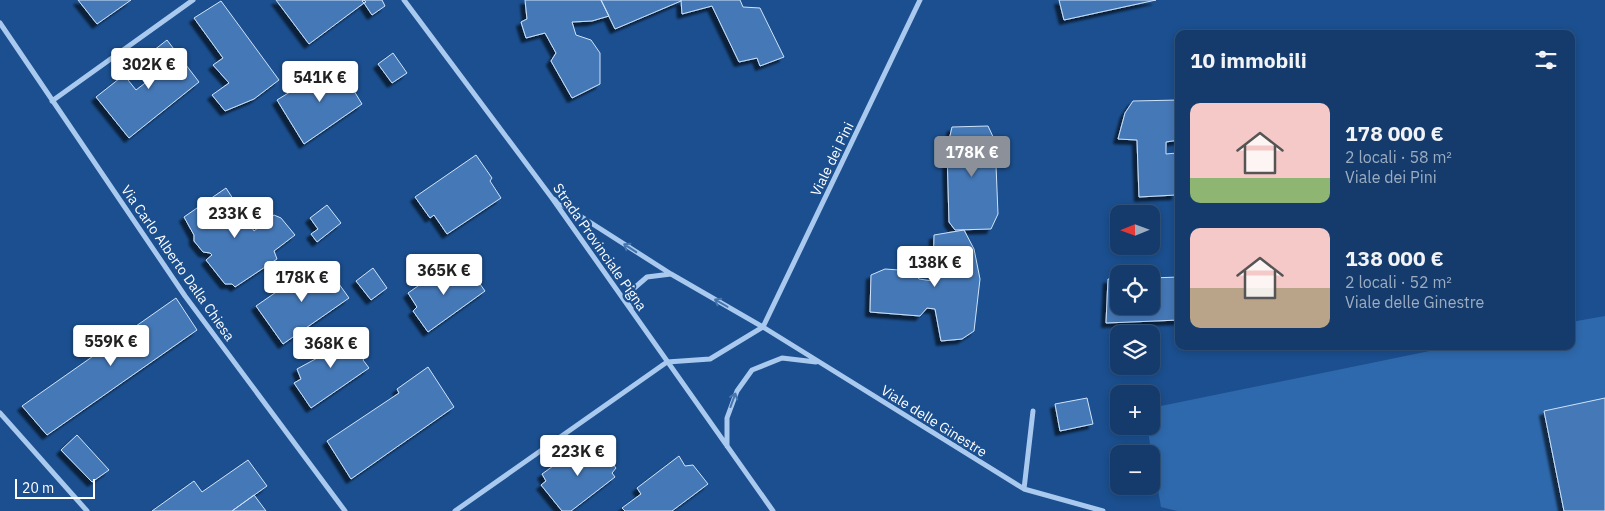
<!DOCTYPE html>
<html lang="it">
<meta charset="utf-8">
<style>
body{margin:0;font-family:"IBM Plex Sans",sans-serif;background:#1d4271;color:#f1f3f6;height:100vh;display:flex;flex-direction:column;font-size:19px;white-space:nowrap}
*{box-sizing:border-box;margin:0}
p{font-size:16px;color:#9dadc1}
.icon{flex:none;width:28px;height:28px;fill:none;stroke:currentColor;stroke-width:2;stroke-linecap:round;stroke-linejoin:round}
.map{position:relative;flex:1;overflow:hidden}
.panel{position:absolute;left:1175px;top:30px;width:400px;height:320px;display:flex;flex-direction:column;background:#143b6b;border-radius:10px;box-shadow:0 2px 8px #0003,0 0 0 1px #33557e}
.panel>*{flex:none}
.needle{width:32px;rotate:269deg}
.controls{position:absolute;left:1110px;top:205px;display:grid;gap:10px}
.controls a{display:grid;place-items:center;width:50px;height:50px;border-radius:10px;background:#143b6b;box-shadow:0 2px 8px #0003,0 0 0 1px #33557e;font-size:25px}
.scale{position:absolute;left:15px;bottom:12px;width:80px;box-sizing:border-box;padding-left:5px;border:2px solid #fff;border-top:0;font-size:14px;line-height:18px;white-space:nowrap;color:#fff;-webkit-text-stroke:4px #1b4f8f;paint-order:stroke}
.price{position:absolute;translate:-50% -42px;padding:0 11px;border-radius:5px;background:#fff;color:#222;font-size:16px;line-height:32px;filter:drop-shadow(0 1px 2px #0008)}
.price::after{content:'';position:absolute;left:50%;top:30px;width:15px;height:11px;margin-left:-8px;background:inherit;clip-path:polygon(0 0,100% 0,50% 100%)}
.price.selected{background:#8c9099;color:#fff}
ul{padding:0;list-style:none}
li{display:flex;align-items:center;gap:15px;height:125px;padding:0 15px}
li span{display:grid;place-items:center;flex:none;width:140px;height:100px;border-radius:10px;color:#555}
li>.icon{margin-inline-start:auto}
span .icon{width:60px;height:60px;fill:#fffc;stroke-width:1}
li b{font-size:21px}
h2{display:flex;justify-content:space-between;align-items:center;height:60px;padding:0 15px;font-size:21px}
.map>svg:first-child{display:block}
.green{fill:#2e69ad}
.building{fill:#4478b7;stroke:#cfe3fa;filter:url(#shadow)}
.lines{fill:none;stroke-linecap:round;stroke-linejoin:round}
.street{stroke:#a9c9ee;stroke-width:5}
.oneway{stroke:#4674ac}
.labels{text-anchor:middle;stroke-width:5;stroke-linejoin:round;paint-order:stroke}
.street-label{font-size:14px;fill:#fff;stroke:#1b4f8f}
</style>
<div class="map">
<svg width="1605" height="511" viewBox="0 0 1605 511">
<defs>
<filter id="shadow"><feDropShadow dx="-4.5" dy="4.5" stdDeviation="1" flood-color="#0009"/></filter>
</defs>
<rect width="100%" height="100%" fill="#1b4f8f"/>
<path class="green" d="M1605 316V511H1177L1161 507 1147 426H1151V408L1454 346H1571V322Z"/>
<path class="building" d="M78 0H131L97 24Z
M276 0H364L362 1 364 3 309 44Z
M364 0H382L385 6 372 15 364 3 366 2Z
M525 0H601L609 16 592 21 572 22 576 35 591 40 600 53V84L572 98 551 61 556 53 545 33 526 38 521 22 527 19Z
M601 0H681V1L615 29Z
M740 0 743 7 760 8 784 57 760 66 757 58 739 62 712 6 682 14 681 0Z
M1059 0H1156L1064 20Z
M221 1 279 80 254 99 225 111 212 95 229 83 213 65 223 58 194 18Z
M167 40 199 82 129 138 96 97 124 75 136 90 153 77 140 61Z
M393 53 407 73 392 83 378 64Z
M337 63 362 104 304 144 277 100Z
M1179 100V140L1166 142V154L1177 153 1176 195 1139 197 1137 140 1118 139 1125 113 1133 101Z
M988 126 995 141 998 214 991 229 955 230 949 222 947 149 952 127Z
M476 155 492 178 490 181 501 198 447 234 434 215 430 218 415 197Z
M226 188 254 231 274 215 281 218 295 235 274 251 277 259 235 287 232 284H225L206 260 212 255 210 253 203 252 194 241V235L184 217Z
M327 205 341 223 317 242 311 234 318 229 310 218Z
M964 230 974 249 980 279 974 331 962 339 941 341 935 309 927 308 920 316 870 312 871 275 885 269 913 271 919 279 933 281 934 235Z
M324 263 349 298 283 344 256 306 298 277 299 280Z
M448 265 456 276 468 267 485 291 428 332 413 311 417 307 408 293Z
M373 268 387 288 371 300 356 281Z
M1179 277V320L1106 323 1108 279H1119V306H1151V278Z
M176 298 197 330 47 435 22 406Z
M347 329 366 356 363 360 369 368 311 408 294 383 301 379 297 369 321 356 317 350Z
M428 367 454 407 351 479 327 441 399 393 397 389Z
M1087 398 1093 424 1060 431 1055 404Z
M1605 398V511H1564L1544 411Z
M77 435 109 470 92 482 61 450Z
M585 443 596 449 600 447 616 468 612 473 615 477 571 511H562L541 485 546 481 542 474Z
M679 456 685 466 693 465 708 484 672 511H625L622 508 641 494 637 488Z
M248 460 267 486 232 511H152L194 481 202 492Z
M254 495 266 511H232Z"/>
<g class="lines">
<path class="street" d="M404 0 552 198 773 511
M0 23 185 296 345 511
M52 101 193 0
M552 198 671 274 763 327 1024 489 1103 511
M631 310 632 290 647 277 671 274
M763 327 920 0
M667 362 710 359 763 327
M0 413 87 511
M727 446V418L737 391 752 370 782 358 816 362
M1024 489 1033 411
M455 511 667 362"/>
</g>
<defs><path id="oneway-shaft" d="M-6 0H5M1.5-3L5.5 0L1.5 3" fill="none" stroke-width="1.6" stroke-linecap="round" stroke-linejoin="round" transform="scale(1.25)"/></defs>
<g class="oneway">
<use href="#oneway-shaft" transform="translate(630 248) rotate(-147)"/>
<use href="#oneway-shaft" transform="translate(721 303) rotate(-150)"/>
<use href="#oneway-shaft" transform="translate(733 400) rotate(-70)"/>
</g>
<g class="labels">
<g class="street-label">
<text transform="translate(832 159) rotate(-64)" y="5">Viale dei Pini</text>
<text transform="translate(600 247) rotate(55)" y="5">Strada Provinciale Pigna</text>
<text transform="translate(178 263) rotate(55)" y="5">Via Carlo Alberto Dalla Chiesa</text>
<text transform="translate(934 421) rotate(32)" y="5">Viale delle Ginestre</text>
</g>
</g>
</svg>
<div class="controls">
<a><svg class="needle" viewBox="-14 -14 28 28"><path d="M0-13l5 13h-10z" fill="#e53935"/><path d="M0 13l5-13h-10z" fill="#9dadc1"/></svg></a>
<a><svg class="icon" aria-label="locate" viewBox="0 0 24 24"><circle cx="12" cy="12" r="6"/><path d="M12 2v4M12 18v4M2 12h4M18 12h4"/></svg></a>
<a><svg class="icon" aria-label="layers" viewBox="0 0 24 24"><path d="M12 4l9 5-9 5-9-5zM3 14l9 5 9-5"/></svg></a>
<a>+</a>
<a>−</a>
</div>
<div class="scale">20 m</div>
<b class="price" style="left:149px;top:90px">302K €</b>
<b class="price" style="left:320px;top:103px">541K €</b>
<b class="price selected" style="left:972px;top:178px">178K €</b>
<b class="price" style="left:235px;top:239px">233K €</b>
<b class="price" style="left:935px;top:288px">138K €</b>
<b class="price" style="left:444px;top:296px">365K €</b>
<b class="price" style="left:302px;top:303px">178K €</b>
<b class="price" style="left:111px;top:367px">559K €</b>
<b class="price" style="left:331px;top:369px">368K €</b>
<b class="price" style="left:578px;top:477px">223K €</b>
<section class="panel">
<h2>10 immobili<svg class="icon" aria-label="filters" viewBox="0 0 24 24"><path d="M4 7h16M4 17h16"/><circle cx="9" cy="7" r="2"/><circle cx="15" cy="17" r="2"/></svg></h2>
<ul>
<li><span style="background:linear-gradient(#f6c9c9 75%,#8fb573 0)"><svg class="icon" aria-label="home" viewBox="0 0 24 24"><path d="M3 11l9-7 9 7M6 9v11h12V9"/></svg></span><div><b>178 000 €</b><p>2 locali · 58 m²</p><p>Viale dei Pini</p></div></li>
<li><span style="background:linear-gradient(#f6c9c9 60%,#b9a48a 0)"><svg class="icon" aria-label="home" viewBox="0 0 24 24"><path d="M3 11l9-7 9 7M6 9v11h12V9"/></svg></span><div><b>138 000 €</b><p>2 locali · 52 m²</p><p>Viale delle Ginestre</p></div></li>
</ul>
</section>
</div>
